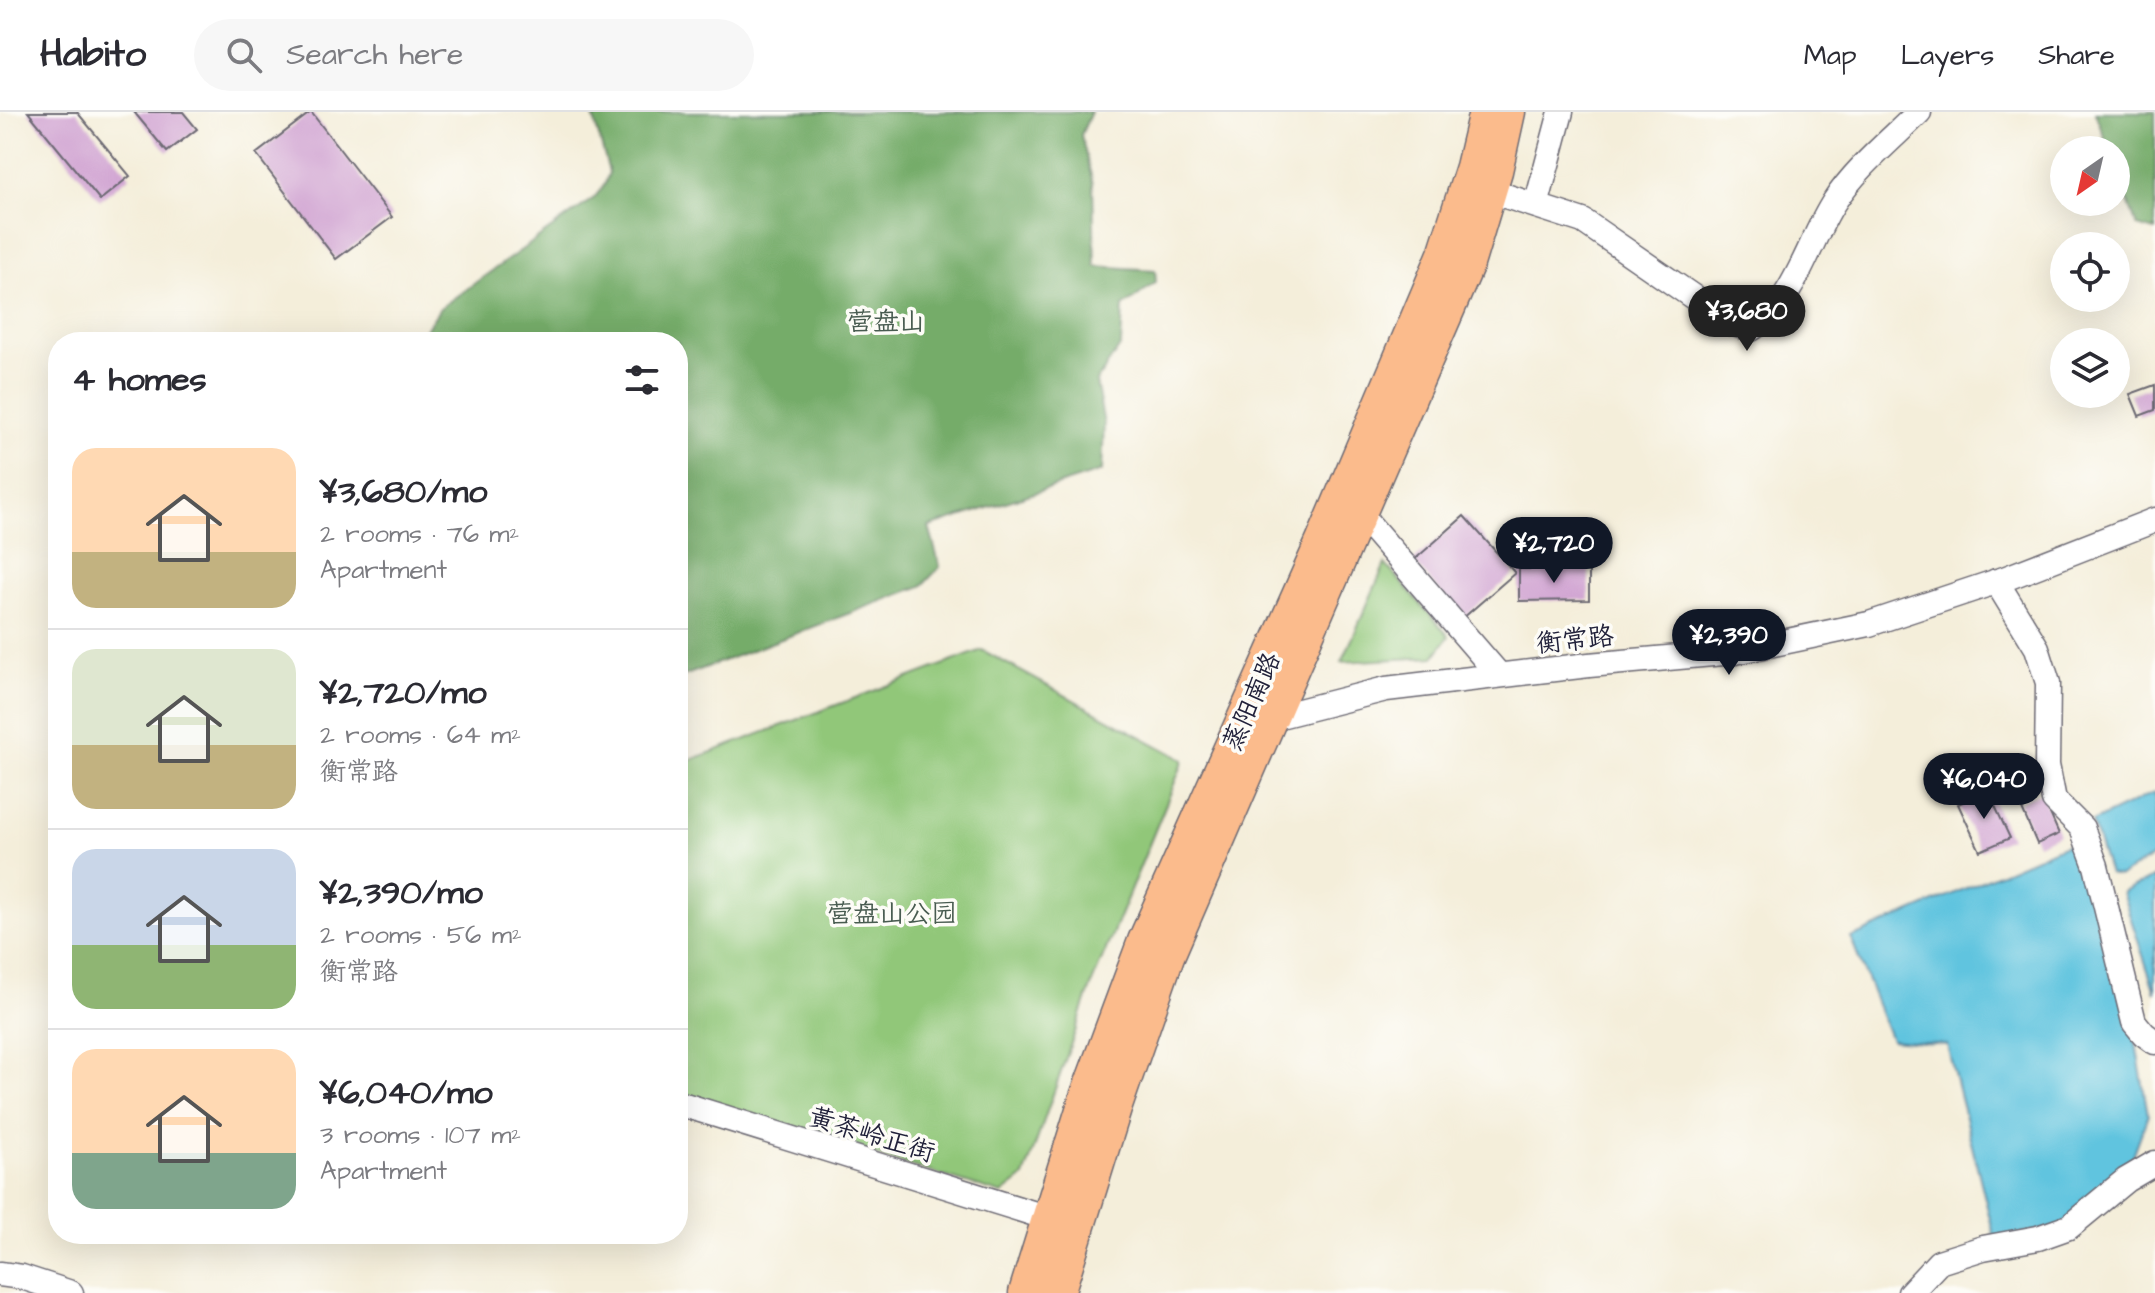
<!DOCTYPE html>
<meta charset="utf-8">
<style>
body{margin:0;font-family:"Architects Daughter","LXGW WenKai TC",sans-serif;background:#f7f7f7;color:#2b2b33;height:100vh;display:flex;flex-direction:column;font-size:30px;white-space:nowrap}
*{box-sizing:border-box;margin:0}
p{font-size:26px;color:#7c7c81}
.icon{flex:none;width:44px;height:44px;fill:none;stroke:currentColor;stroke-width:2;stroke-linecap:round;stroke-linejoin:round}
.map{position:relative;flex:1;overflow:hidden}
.details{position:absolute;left:48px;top:220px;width:640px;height:912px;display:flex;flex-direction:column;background:#fff;border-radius:32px;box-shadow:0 8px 32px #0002}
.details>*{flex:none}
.needle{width:52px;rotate:214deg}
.buttons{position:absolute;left:2050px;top:24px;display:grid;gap:16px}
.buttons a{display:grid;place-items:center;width:80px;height:80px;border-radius:50%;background:#fff;box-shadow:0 8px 32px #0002;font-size:40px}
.price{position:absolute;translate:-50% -68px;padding:0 18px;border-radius:28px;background:#111827;color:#fff;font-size:26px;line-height:52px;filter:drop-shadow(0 2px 4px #0008)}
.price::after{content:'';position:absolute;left:50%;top:48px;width:24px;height:18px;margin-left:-12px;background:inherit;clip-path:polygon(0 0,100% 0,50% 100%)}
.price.selected{background:#222;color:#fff}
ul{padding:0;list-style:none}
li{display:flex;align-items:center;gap:24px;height:200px;padding:0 24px}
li+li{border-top:2px solid #e1e1e2}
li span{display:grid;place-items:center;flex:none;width:224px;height:160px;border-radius:24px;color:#555}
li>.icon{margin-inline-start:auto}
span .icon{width:96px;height:96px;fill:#fffc;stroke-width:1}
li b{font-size:34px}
h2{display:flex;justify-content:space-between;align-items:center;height:96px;padding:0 24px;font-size:34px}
header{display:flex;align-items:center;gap:48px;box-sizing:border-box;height:112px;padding:0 40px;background:#fff;border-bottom:2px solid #e1e1e2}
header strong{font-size:38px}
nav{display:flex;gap:44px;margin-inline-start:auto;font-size:28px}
.search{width:560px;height:72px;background:#f7f7f7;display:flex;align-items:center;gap:20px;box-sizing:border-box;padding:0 28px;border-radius:44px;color:#7c7c81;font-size:30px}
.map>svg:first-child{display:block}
.green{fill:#91c779;stroke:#5a745a;stroke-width:2}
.forest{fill:#74ac69;stroke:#4b6752;stroke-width:2}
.water{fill:#61c4df;stroke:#42738d;stroke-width:2}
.building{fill:#d2a6d3}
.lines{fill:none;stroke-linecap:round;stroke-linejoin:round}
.minor-casing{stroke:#6c6973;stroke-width:27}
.major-casing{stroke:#6c6973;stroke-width:35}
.minor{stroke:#fff;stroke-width:24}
.major{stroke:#fbbb8c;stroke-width:32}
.labels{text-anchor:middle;stroke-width:7;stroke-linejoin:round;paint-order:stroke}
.park-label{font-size:26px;fill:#495c51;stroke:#fdfcf7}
.street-label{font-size:26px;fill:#22223b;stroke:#fdfcf7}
</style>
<header>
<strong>Habito</strong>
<div class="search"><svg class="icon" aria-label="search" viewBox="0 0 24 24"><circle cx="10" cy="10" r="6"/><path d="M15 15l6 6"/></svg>Search here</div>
<nav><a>Map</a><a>Layers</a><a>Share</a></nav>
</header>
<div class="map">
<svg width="2155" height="1181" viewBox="0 0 2155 1181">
<rect width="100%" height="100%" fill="#fdfcf7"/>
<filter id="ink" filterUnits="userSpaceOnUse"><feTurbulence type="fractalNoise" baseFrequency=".0125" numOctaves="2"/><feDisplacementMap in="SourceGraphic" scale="16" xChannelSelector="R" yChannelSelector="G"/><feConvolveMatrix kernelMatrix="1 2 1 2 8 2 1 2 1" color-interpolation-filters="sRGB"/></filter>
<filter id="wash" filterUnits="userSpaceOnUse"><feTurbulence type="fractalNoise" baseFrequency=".006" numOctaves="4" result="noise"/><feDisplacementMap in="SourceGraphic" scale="32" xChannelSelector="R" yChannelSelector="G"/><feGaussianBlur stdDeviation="1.8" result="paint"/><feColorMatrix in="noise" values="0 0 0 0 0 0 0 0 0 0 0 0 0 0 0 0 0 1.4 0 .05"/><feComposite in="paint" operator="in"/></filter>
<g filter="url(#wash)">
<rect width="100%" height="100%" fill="#f4eeda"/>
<path class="green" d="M1385 452 1449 524 1434 545 1342 550Z
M982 538 1184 648 1093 869 1024 1065 1002 1082 678 982V686L688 649Z"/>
<path class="forest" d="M592 0H1091L1081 23 1093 72 1095 154 1155 158 1156 170 1123 195 1121 233 1096 270 1104 312 1102 359 929 415 940 455 922 474 678 566V230H418L440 196 594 86 605 72 609 60Z
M2095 0H2155V119L2137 114 2116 57V38H2109Z"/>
<path class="water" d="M2155 680V744L2120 764 2109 762 2092 710Z
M2077 728 2136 931 2148 1003 2126 1063 2063 1114 1995 1127 1947 933 1891 928 1851 826Z
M2155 765V880L2122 780Z"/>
<g id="blocks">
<path class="building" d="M28 0H77L130 64 100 88Z
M134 0H183L197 17 167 40Z
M311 0 392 105 336 147 256 42Z
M2155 273V298L2139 304 2130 282Z
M1464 404 1515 461 1463 506 1413 449Z
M1519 457H1589V488L1519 489Z
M1988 679 2010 726 1980 739 1958 692Z
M2041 681 2059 722 2037 732 2019 690Z"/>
</g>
</g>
<g filter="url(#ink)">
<use href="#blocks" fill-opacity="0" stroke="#6c6973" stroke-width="2"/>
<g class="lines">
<defs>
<path id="minor" d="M1490 79 1583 109 1731 211 1751 217C1795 192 1808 130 1834 90 1856 56 1891 28 1919 0
M1536 94 1561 0
M1361 403 1499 563
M1996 469 2037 536 2048 571 2047 653 2054 688 2082 716 2096 754 2134 910 2144 922 2155 930
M1272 606 1386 577 1589 553 1735 540 1869 512 2004 467 2155 408
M678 991 1048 1106
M0 1162 22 1165 71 1181
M1910 1181 1939 1150 1983 1136 2038 1126 2069 1115 2126 1068 2155 1051"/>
<path id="major" d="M1025 1181 1086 985 1144 829 1322 430 1444 142 1472 55 1485 0
M1058 1181 1115 997 1168 844 1468 152 1496 59 1509 0"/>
</defs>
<use href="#minor" class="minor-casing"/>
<use href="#major" class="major-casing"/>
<use href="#minor" class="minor"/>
<use href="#major" class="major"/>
</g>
</g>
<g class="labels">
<g class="park-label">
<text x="886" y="218">营盘山</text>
<text x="892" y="810">营盘山公园</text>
</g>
<g class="street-label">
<text transform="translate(1575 527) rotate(-6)" y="9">衡常路</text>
<text transform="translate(1251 589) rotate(-66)" y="9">蒸阳南路</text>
<text transform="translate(872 1022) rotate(17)" y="9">黄茶岭正街</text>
</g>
</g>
</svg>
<div class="buttons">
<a><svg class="needle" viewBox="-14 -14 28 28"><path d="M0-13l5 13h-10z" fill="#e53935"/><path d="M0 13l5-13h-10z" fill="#7c7c81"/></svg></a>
<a><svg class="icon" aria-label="locate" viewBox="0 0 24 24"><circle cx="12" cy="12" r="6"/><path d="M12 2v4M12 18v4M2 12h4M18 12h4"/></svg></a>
<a><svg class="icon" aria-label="layers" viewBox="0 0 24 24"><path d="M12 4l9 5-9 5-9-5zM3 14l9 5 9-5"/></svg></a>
</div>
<b class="price selected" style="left:1747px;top:241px">¥3,680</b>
<b class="price" style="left:1554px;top:473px">¥2,720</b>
<b class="price" style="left:1729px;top:565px">¥2,390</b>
<b class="price" style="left:1984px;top:709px">¥6,040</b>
<section class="details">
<h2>4 homes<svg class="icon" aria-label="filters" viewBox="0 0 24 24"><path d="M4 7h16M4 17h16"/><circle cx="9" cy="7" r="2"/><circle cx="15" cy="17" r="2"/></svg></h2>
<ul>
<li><span style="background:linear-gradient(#ffd9b3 65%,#c2b280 0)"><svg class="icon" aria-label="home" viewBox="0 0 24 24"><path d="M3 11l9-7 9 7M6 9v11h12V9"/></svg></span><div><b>¥3,680/mo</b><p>2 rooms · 76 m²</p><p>Apartment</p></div></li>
<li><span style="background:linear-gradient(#dfe7d0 60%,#c2b280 0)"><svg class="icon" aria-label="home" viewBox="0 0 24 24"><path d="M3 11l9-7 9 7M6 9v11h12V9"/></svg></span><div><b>¥2,720/mo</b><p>2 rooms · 64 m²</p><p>衡常路</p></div></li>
<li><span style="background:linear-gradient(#c9d6e8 60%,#8fb573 0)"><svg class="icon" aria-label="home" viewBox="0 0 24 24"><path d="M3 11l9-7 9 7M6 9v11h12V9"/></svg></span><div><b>¥2,390/mo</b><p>2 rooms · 56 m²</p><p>衡常路</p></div></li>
<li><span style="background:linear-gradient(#ffd9b3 65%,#7fa58c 0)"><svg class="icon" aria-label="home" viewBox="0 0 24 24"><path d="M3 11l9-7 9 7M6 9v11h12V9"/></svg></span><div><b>¥6,040/mo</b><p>3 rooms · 107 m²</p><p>Apartment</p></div></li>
</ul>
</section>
</div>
